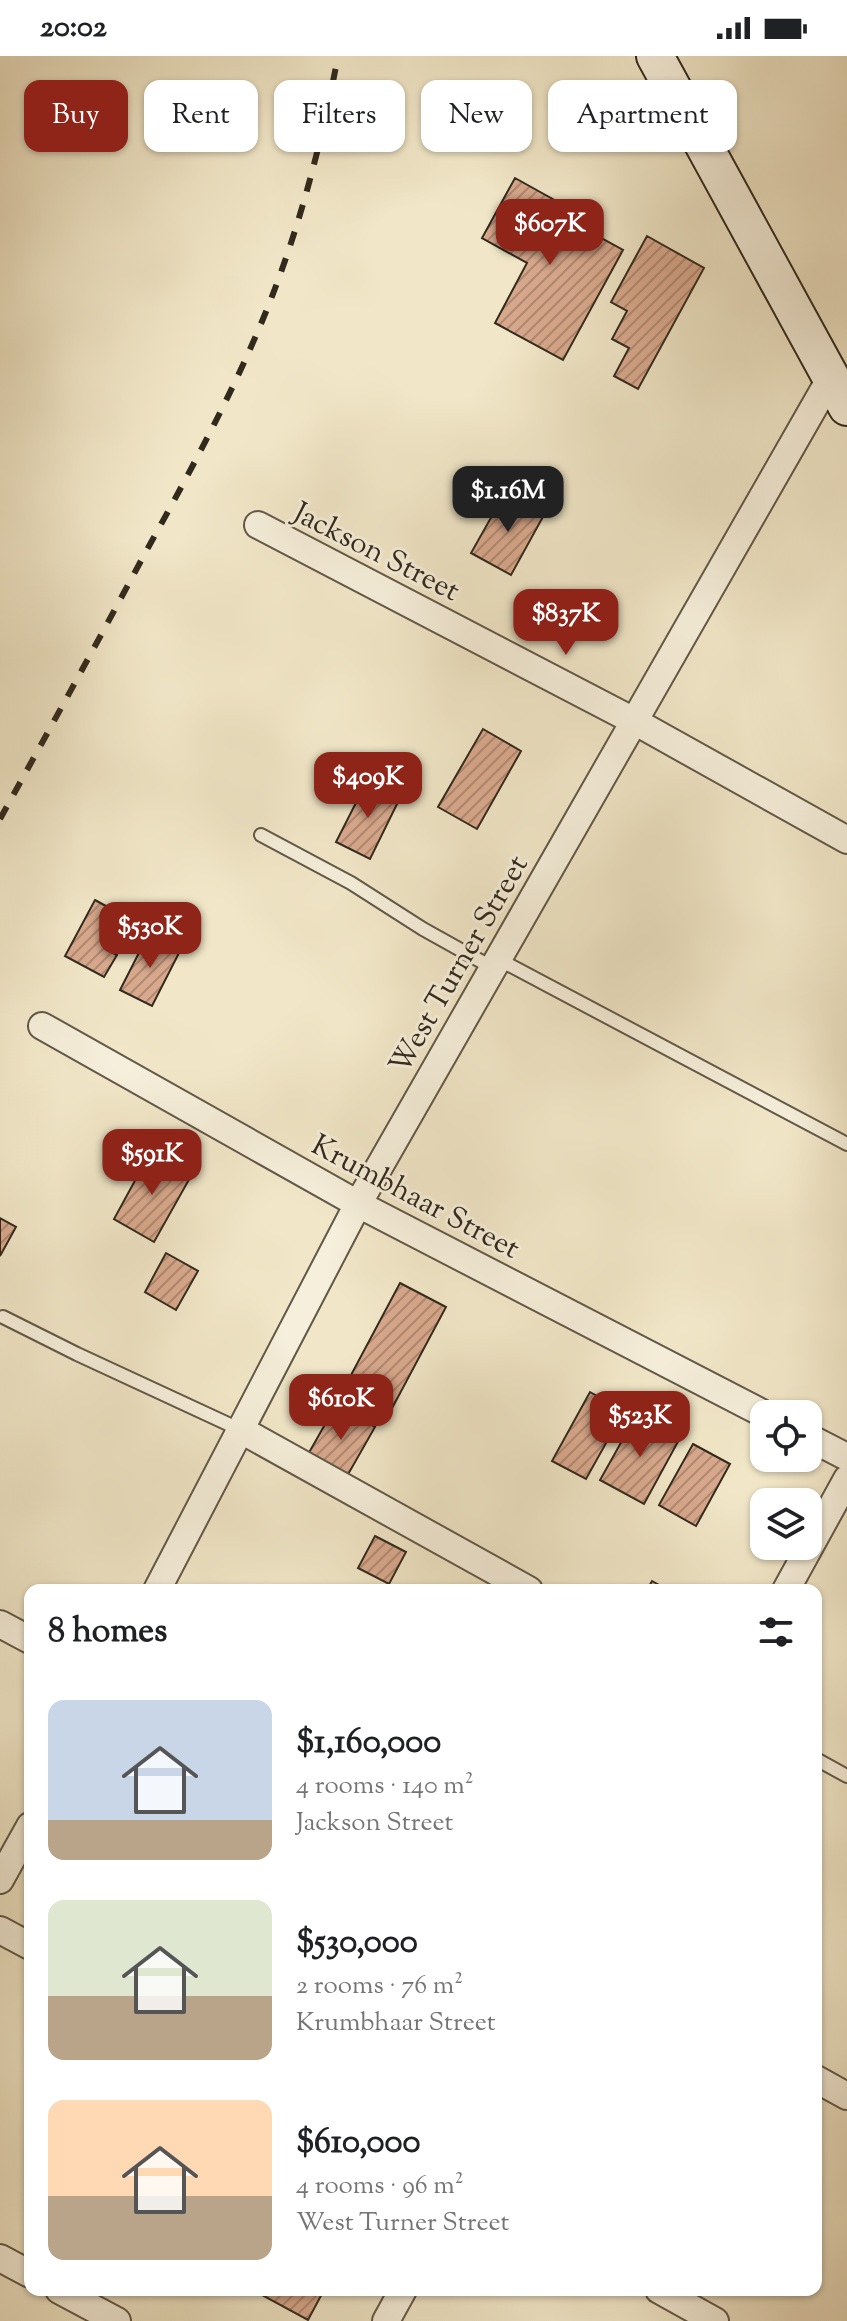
<!DOCTYPE html>
<meta charset="utf-8">
<style>
body{margin:0;font-family:"Sorts Mill Goudy",serif;background:#f2f2f2;color:#202124;height:100vh;display:flex;flex-direction:column;font-size:30px;white-space:nowrap}
*{box-sizing:border-box;margin:0}
p{font-size:26px;color:#757577}
.icon{flex:none;width:44px;height:44px;fill:none;stroke:currentColor;stroke-width:2;stroke-linecap:round;stroke-linejoin:round}
.map{position:relative;flex:1;overflow:hidden}
.sheet{position:absolute;left:24px;top:1528px;width:798px;height:712px;display:flex;flex-direction:column;background:#fff;border-radius:16px;box-shadow:0 2px 6px #0004}
.sheet>*{flex:none}
.hud{position:absolute;left:24px;top:24px;width:800px;height:72px;display:flex;gap:16px}
.fabs{position:absolute;left:750px;top:1344px;display:grid;gap:16px}
.fabs a{display:grid;place-items:center;width:72px;height:72px;border-radius:16px;background:#fff;box-shadow:0 2px 6px #0004;font-size:40px}
.price{position:absolute;translate:-50% -68px;padding:0 18px;border-radius:16px;background:#8f2418;color:#fff;font-size:26px;line-height:52px;filter:drop-shadow(0 2px 4px #0008)}
.price::after{content:'';position:absolute;left:50%;top:48px;width:24px;height:18px;margin-left:-12px;background:inherit;clip-path:polygon(0 0,100% 0,50% 100%)}
.price.current{background:#222;color:#fff}
ul{padding:0;list-style:none}
li{display:flex;align-items:center;gap:24px;height:200px;padding:0 24px}
li span{display:grid;place-items:center;flex:none;width:224px;height:160px;border-radius:16px;color:#555}
li>.icon{margin-inline-start:auto}
span .icon{width:96px;height:96px;fill:#fffc;stroke-width:1}
li b{font-size:34px}
h2{display:flex;justify-content:space-between;align-items:center;height:96px;padding:0 24px;font-size:34px}
.pill{padding:0 28px;border-radius:16px;background:#fff;box-shadow:0 2px 6px #0004;font-size:28px;line-height:72px}
.pill.current{background:#8f2418;color:#fff}
.status{display:flex;justify-content:space-between;align-items:center;height:56px;padding:0 40px;background:#fff;direction:ltr}
.status svg{height:22px;fill:currentColor}
.map>svg:first-child{display:block}
.building{fill:url(#building-hatch);stroke:#32291d;stroke-width:2}
.lines{fill:none;stroke-linecap:round;stroke-linejoin:round}
.lane-casing{stroke:#625848;stroke-width:16}
.street-casing{stroke:#625848;stroke-width:30}
.secondary-casing{stroke:#32291d;stroke-width:40}
.lane{stroke:#f6efdb;stroke-width:12}
.street{stroke:#f6efdb;stroke-width:26}
.secondary{stroke:#f6efdb;stroke-width:36}
.rail{stroke:#32291d;stroke-width:6;stroke-dasharray:14 14;stroke-linecap:butt}
.labels{text-anchor:middle;stroke-width:6;stroke-linejoin:round;paint-order:stroke}
.street-label{font-size:30px;fill:#32291d;stroke:#f6efdb}
</style>
<div class="status"><b>20:02</b><svg viewBox="0 0 49 12"><path d="M0 12V9h3v3zM5 12V6h3v6zM10 12V3h3v9zM15 12V0h3v12zM26 1h20v11H26zM47 4h2v5h-2z"/></svg></div>
<div class="map">
<svg width="847" height="2265" viewBox="0 0 847 2265">
<defs>
<pattern id="building-hatch" width="6" height="6" patternUnits="userSpaceOnUse" patternTransform="scale(2)"><rect width="6" height="6" fill="#d9a98d"/><path d="M-1 1l2-2M0 6l6-6M5 7l2-2" fill="none" stroke="#b18a73"/></pattern>
</defs>
<rect width="100%" height="100%" fill="#f1e7c8"/>
<filter id="stains"><feTurbulence type="fractalNoise" baseFrequency=".0025" numOctaves="4"/><feColorMatrix values="0 0 0 0 .2 0 0 0 0 .09 0 0 0 0 .02 0 0 0 .5 -.17"/></filter>
<radialGradient id="worn" r=".72"><stop offset=".6" stop-color="#630" stop-opacity="0"/><stop offset="1" stop-color="#630" stop-opacity=".3"/></radialGradient>
<path class="building" d="M515 122 601 170 596 179 623 194 563 304 495 267 527 207 482 182Z
M647 180 704 212 638 333 614 320 629 292 612 283 627 255 611 246Z
M505 437 544 459 511 519 471 497Z
M483 673 521 695 477 773 438 751Z
M367 725 400 742 370 803 336 786Z
M95 844 124 860 106 893 117 899 104 921 65 900Z
M148 879 180 895 152 950 120 934Z
M150 1097 191 1120 154 1186 114 1163Z
M0 1162 16 1171 0 1200Z
M166 1197 198 1215 176 1254 145 1236Z
M400 1227 446 1251 389 1358 343 1334Z
M590 1336 624 1355 586 1423 552 1405Z
M336 1349 375 1371 346 1422 307 1400Z
M637 1358 680 1382 644 1448 600 1424Z
M693 1388 730 1408 696 1470 659 1449Z
M375 1480 406 1496 389 1528 358 1512Z
M652 1525 668 1534H647Z
M253 2234H324L308 2264Z"/>
<g class="lines">
<defs>
<path id="lane" d="M261 779 351 827 423 873 493 912
M498 903 847 1088
M3 1261 77 1298 241 1374
M816 1703 847 1720"/>
<path id="street" d="M258 469 634 665 847 784
M42 970 358 1148 764 1358
M241 1374 529 1534
M808 1381 847 1401
M157 1534 358 1148 830 323
M786 1534 847 1423
M0 1568 30 1584
M0 1824 30 1770
M0 1874 30 1890
M816 2023 847 2040
M0 2202 30 2218
M59 2234 117 2265
M659 2234 715 2265
M386 2265 403 2234"/>
<path id="secondary" d="M655 0 847 351"/>
</defs>
<use href="#lane" class="lane-casing"/>
<use href="#street" class="street-casing"/>
<use href="#secondary" class="secondary-casing"/>
<use href="#lane" class="lane"/>
<use href="#street" class="street"/>
<use href="#secondary" class="secondary"/>
<path class="rail" d="M0 763C48 676 96 589 143 501 186 423 229 345 263 263 298 178 321 90 338 0"/>
</g>
<g class="labels">
<g class="street-label">
<text transform="translate(377 495) rotate(27)" y="10">Jackson Street</text>
<text transform="translate(458 908) rotate(-60)" y="10">West Turner Street</text>
<text transform="translate(416 1140) rotate(28)" y="10">Krumbhaar Street</text>
</g>
</g>
<rect width="100%" height="100%" filter="url(#stains)"/>
<rect width="100%" height="100%" fill="url(#worn)"/>
</svg>
<div class="fabs">
<a><svg class="icon" aria-label="locate" viewBox="0 0 24 24"><circle cx="12" cy="12" r="6"/><path d="M12 2v4M12 18v4M2 12h4M18 12h4"/></svg></a>
<a><svg class="icon" aria-label="layers" viewBox="0 0 24 24"><path d="M12 4l9 5-9 5-9-5zM3 14l9 5 9-5"/></svg></a>
</div>
<b class="price" style="left:550px;top:211px">$607K</b>
<b class="price current" style="left:508px;top:478px">$1.16M</b>
<b class="price" style="left:566px;top:601px">$837K</b>
<b class="price" style="left:368px;top:764px">$409K</b>
<b class="price" style="left:150px;top:914px">$530K</b>
<b class="price" style="left:152px;top:1141px">$591K</b>
<b class="price" style="left:341px;top:1386px">$610K</b>
<b class="price" style="left:640px;top:1403px">$523K</b>
<div class="hud">
<a class="pill current">Buy</a>
<a class="pill">Rent</a>
<a class="pill">Filters</a>
<a class="pill">New</a>
<a class="pill">Apartment</a>
</div>
<section class="sheet">
<h2>8 homes<svg class="icon" aria-label="filters" viewBox="0 0 24 24"><path d="M4 7h16M4 17h16"/><circle cx="9" cy="7" r="2"/><circle cx="15" cy="17" r="2"/></svg></h2>
<ul>
<li><span style="background:linear-gradient(#c9d6e8 75%,#b9a48a 0)"><svg class="icon" aria-label="home" viewBox="0 0 24 24"><path d="M3 11l9-7 9 7M6 9v11h12V9"/></svg></span><div><b>$1,160,000</b><p>4 rooms · 140 m²</p><p>Jackson Street</p></div></li>
<li><span style="background:linear-gradient(#dfe7d0 60%,#b9a48a 0)"><svg class="icon" aria-label="home" viewBox="0 0 24 24"><path d="M3 11l9-7 9 7M6 9v11h12V9"/></svg></span><div><b>$530,000</b><p>2 rooms · 76 m²</p><p>Krumbhaar Street</p></div></li>
<li><span style="background:linear-gradient(#ffd9b3 60%,#b9a48a 0)"><svg class="icon" aria-label="home" viewBox="0 0 24 24"><path d="M3 11l9-7 9 7M6 9v11h12V9"/></svg></span><div><b>$610,000</b><p>4 rooms · 96 m²</p><p>West Turner Street</p></div></li>
</ul>
</section>
</div>
